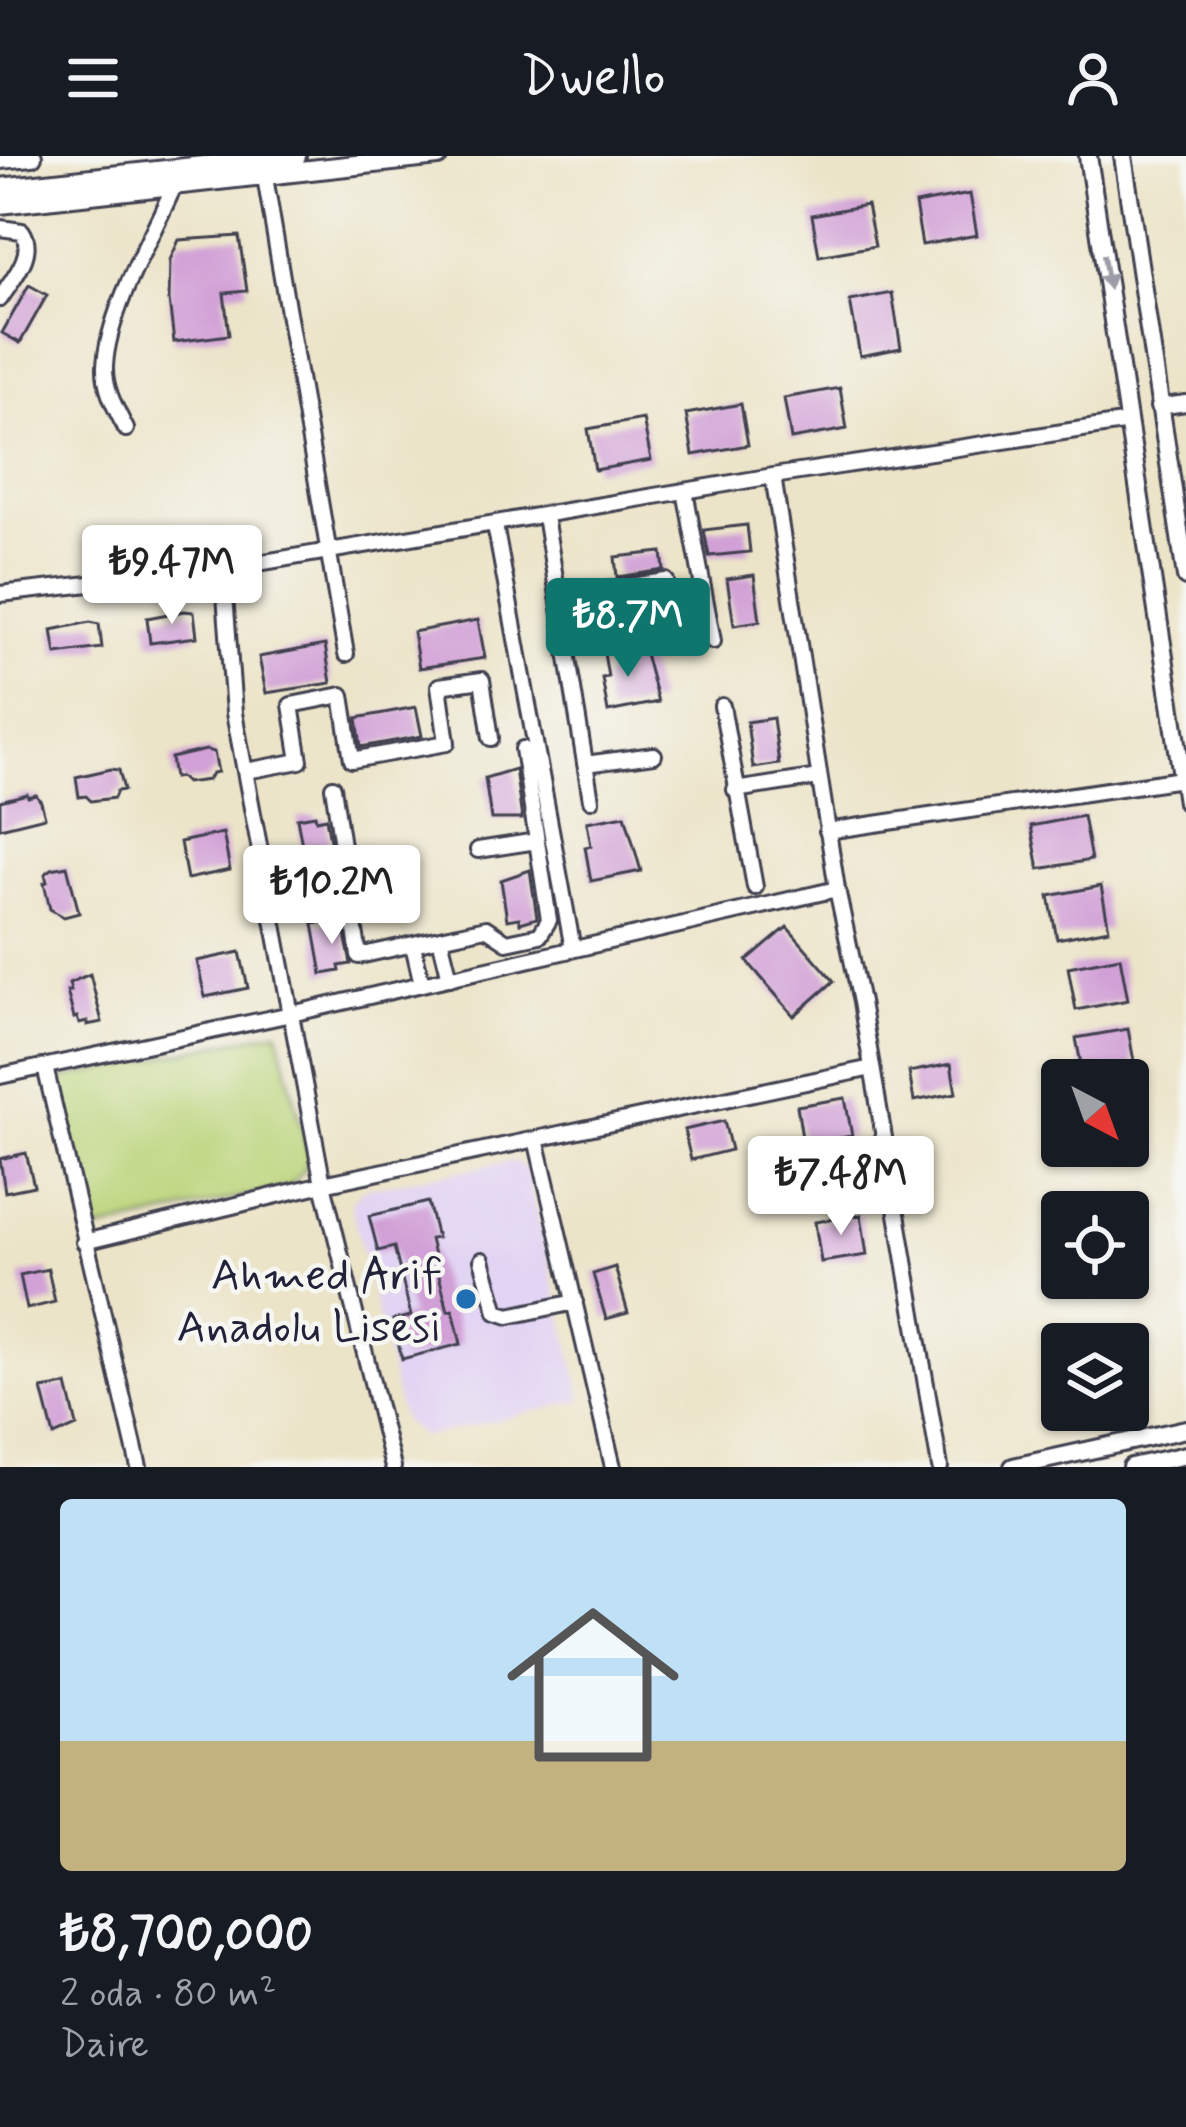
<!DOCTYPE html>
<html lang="tr">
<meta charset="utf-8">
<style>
body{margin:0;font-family:Mynerve,sans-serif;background:#20242c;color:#f1f3f6;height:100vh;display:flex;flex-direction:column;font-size:45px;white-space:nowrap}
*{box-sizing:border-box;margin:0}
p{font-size:39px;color:#9ea1a6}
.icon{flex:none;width:66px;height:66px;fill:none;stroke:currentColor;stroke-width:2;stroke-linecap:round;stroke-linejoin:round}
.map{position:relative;height:1311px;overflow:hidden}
.details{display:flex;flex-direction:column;background:#171b24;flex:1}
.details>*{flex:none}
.needle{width:78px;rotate:139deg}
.buttons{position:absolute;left:1041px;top:903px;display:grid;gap:24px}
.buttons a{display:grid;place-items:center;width:108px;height:108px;border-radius:12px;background:#171b24;box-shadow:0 3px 9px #0004;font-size:60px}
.price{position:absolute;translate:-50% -102px;padding:0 27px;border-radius:12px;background:#fff;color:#222;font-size:39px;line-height:78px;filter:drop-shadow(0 3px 6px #0008)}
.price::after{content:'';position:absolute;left:50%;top:72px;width:36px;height:27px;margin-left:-18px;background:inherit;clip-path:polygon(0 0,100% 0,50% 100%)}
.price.on{background:#0f766e;color:#fff}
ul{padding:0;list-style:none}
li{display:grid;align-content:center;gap:24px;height:636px;padding:0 60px}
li+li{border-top:3px solid #363941}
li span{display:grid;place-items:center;height:372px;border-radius:12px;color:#555}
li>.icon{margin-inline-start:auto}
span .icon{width:216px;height:216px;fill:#fffc;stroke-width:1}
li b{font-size:51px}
header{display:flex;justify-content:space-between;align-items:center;height:156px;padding:0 60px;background:#171b24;font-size:54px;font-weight:600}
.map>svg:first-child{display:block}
.built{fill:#e2d4f3}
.green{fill:#bbd479;stroke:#6e7b5a;stroke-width:3}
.building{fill:#d1a0d6}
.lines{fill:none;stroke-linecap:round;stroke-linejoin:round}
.minor-casing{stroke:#403f50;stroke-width:20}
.major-casing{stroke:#403f50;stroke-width:22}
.highway-casing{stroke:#403f50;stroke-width:24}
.minor{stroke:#fff;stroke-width:14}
.major{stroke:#fff;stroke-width:16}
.highway{stroke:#fff;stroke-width:18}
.oneway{fill:#9c9ca7}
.poi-dot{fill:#1f6fb2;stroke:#f6f6f2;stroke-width:4.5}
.labels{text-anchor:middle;stroke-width:9;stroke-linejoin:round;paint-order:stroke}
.poi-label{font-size:45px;fill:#22223b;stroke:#f6f6f2;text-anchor:end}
</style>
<header><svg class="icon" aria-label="menu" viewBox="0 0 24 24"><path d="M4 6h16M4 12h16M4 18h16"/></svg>Dwello<svg class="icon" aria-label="person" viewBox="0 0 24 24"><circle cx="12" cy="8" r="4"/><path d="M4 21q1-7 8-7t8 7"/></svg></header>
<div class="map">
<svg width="1186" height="1311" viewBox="0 0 1186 1311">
<rect width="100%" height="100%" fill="#f6f6f2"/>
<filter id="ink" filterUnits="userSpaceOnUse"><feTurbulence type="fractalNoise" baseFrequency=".00833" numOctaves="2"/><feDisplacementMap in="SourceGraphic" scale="24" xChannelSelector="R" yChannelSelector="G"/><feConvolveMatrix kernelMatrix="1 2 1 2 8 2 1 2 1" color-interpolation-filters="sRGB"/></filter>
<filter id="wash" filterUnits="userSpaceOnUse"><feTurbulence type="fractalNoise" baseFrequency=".004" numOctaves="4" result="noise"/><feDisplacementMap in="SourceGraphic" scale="48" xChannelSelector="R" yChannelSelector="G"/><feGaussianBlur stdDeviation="2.7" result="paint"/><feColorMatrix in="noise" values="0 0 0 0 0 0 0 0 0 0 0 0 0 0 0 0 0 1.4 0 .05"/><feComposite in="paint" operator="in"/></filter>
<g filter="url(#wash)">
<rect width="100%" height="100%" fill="#ece4c8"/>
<path class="built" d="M513 1005 525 1011 583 1244 423 1281 402 1264 351 1048 363 1033Z"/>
<path class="green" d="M278 875 310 1006 290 1030 92 1076 56 924Z"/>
<g id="blocks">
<path class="building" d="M970 38 977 79 922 89 915 48Z
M867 49 875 90 819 100 812 59Z
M239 80 247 135 224 137 229 179 174 186 169 144 170 104 179 84Z
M29 129 47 139 20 187 2 177Z
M892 137 901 192 860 200 850 145Z
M840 232 847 273 791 283 784 242Z
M741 248 748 289 693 299 686 258Z
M643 263 651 304 595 314 588 273Z
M747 369 750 396 709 400 704 374Z
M662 396 664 414 617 421 615 401Z
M754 419 760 465 734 469 727 423Z
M184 455 194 456 197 481 150 487 147 462Z
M478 464 485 502 419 512 413 476Z
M90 466 99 468 102 492 56 498 52 474Z
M325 489 331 527 266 537 259 501Z
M643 490 658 546 608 556 602 522 608 521 604 497Z
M416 551 422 580 361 591 357 562Z
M773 562 779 608 753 612 747 566Z
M206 594 214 596 218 616 212 617 208 624 186 627 180 621 174 622 171 602Z
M111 613 119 614 124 634 117 635 114 642 91 645 86 640 79 641 76 621Z
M515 613 522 663H491L485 622Z
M27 638 28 641 36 639 41 646 45 661 0 672V645Z
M315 659 316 664 326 662 333 702 306 711 297 662Z
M625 659 641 715 591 725 585 691 591 690 587 666Z
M1083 660 1091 704 1039 713 1031 670Z
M223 677 230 714 187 723 180 686Z
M67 710 79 757 64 761 50 753 44 727 47 726 45 718 52 713Z
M530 714 537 762 520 767 519 762 507 764 501 724Z
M1101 730 1109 773 1057 783 1049 740Z
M331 765 332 770 343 768 351 808 339 810 340 815 322 818 313 768Z
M787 771 834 825 794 860 747 805Z
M240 796 248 832 205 841 197 805Z
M1120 801 1128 844 1076 854 1068 811Z
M90 818 102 866 87 869V866L79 868 77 861 74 862 67 835H71L69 827Z
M1128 873 1136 916 1084 924 1076 882Z
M951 908 956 937 914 945 909 916Z
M845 942 852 980 803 988 797 950Z
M724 965 731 994 691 1004 684 974Z
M26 997 34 1030 5 1036 0 1003Z
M428 1046 437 1082 430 1083 448 1155 453 1154 461 1188 402 1203 393 1164 411 1160 394 1091 378 1095 369 1060Z
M861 1059 867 1099 821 1106 815 1066Z
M615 1111 628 1157 606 1163 593 1118Z
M48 1113 55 1146 27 1153 20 1119Z
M67 1229 77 1270 54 1280 42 1233Z"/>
</g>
</g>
<g filter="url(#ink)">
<use href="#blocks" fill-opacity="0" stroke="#403f50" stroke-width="3"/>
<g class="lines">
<defs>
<path id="minor" d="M265 21 346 498
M0 72 22 75C37 97 12 124 0 143
M1158 251 1186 247
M126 273C116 253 104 233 105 210 108 154 152 81 174 30
M773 320 837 733 861 846 940 1311
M685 335 713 485
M545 360 591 644
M495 369 573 793
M223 413 234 557 323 1028 393 1311
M0 438 223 413 773 320 1129 266
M558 441 666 425
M722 550 755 731
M585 608 654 599
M246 615 300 605 291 549 342 539 352 604 447 587 439 530 482 524 491 582
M333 631 359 800 486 772 507 786 540 779 549 764 523 593
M735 634 819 621
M827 675 1182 623
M478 694 537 685
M296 724 346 715
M440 782 450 822
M413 789 422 828
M45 911 139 1311
M0 920 291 858 837 733
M536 983 613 1311
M84 1086 323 1028 872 912
M482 1104 497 1156 509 1160 575 1146"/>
<path id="major" d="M1088 0 1186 646
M1123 0 1186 421
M1013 1311 1186 1273
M1131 1311 1186 1299"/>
<path id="highway" d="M0 3 32 0
M0 32 296 0
M0 48 438 0"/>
</defs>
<use href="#minor" class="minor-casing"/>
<use href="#major" class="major-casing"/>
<use href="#highway" class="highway-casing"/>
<use href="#minor" class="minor"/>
<use href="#major" class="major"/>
<use href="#highway" class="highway"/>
</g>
<defs><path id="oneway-solid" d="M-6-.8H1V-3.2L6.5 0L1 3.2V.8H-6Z" transform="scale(3)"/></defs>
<use class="oneway" href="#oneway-solid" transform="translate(1106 116) rotate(81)"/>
</g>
<circle class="poi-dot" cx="466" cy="1143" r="12"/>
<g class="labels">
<g class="poi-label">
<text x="442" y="1133">Ahmed Arif<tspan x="442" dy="52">Anadolu Lisesi</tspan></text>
</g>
</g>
</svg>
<div class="buttons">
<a><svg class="needle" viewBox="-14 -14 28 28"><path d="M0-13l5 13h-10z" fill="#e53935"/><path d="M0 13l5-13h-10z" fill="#9ea1a6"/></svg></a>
<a><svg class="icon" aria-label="locate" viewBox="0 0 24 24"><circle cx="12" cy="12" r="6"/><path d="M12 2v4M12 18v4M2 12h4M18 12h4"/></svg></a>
<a><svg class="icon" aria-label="layers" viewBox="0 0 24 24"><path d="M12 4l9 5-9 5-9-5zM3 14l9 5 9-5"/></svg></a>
</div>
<b class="price" style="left:172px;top:471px">₺9.47M</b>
<b class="price on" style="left:628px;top:524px">₺8.7M</b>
<b class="price" style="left:332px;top:791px">₺10.2M</b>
<b class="price" style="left:841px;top:1082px">₺7.48M</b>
</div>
<section class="details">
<ul>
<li><span style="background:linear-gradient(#bfe0f5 65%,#c2b280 0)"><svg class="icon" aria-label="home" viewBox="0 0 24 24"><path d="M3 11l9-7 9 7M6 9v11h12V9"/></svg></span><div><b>₺8,700,000</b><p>2 oda · 80 m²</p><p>Daire</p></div></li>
</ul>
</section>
